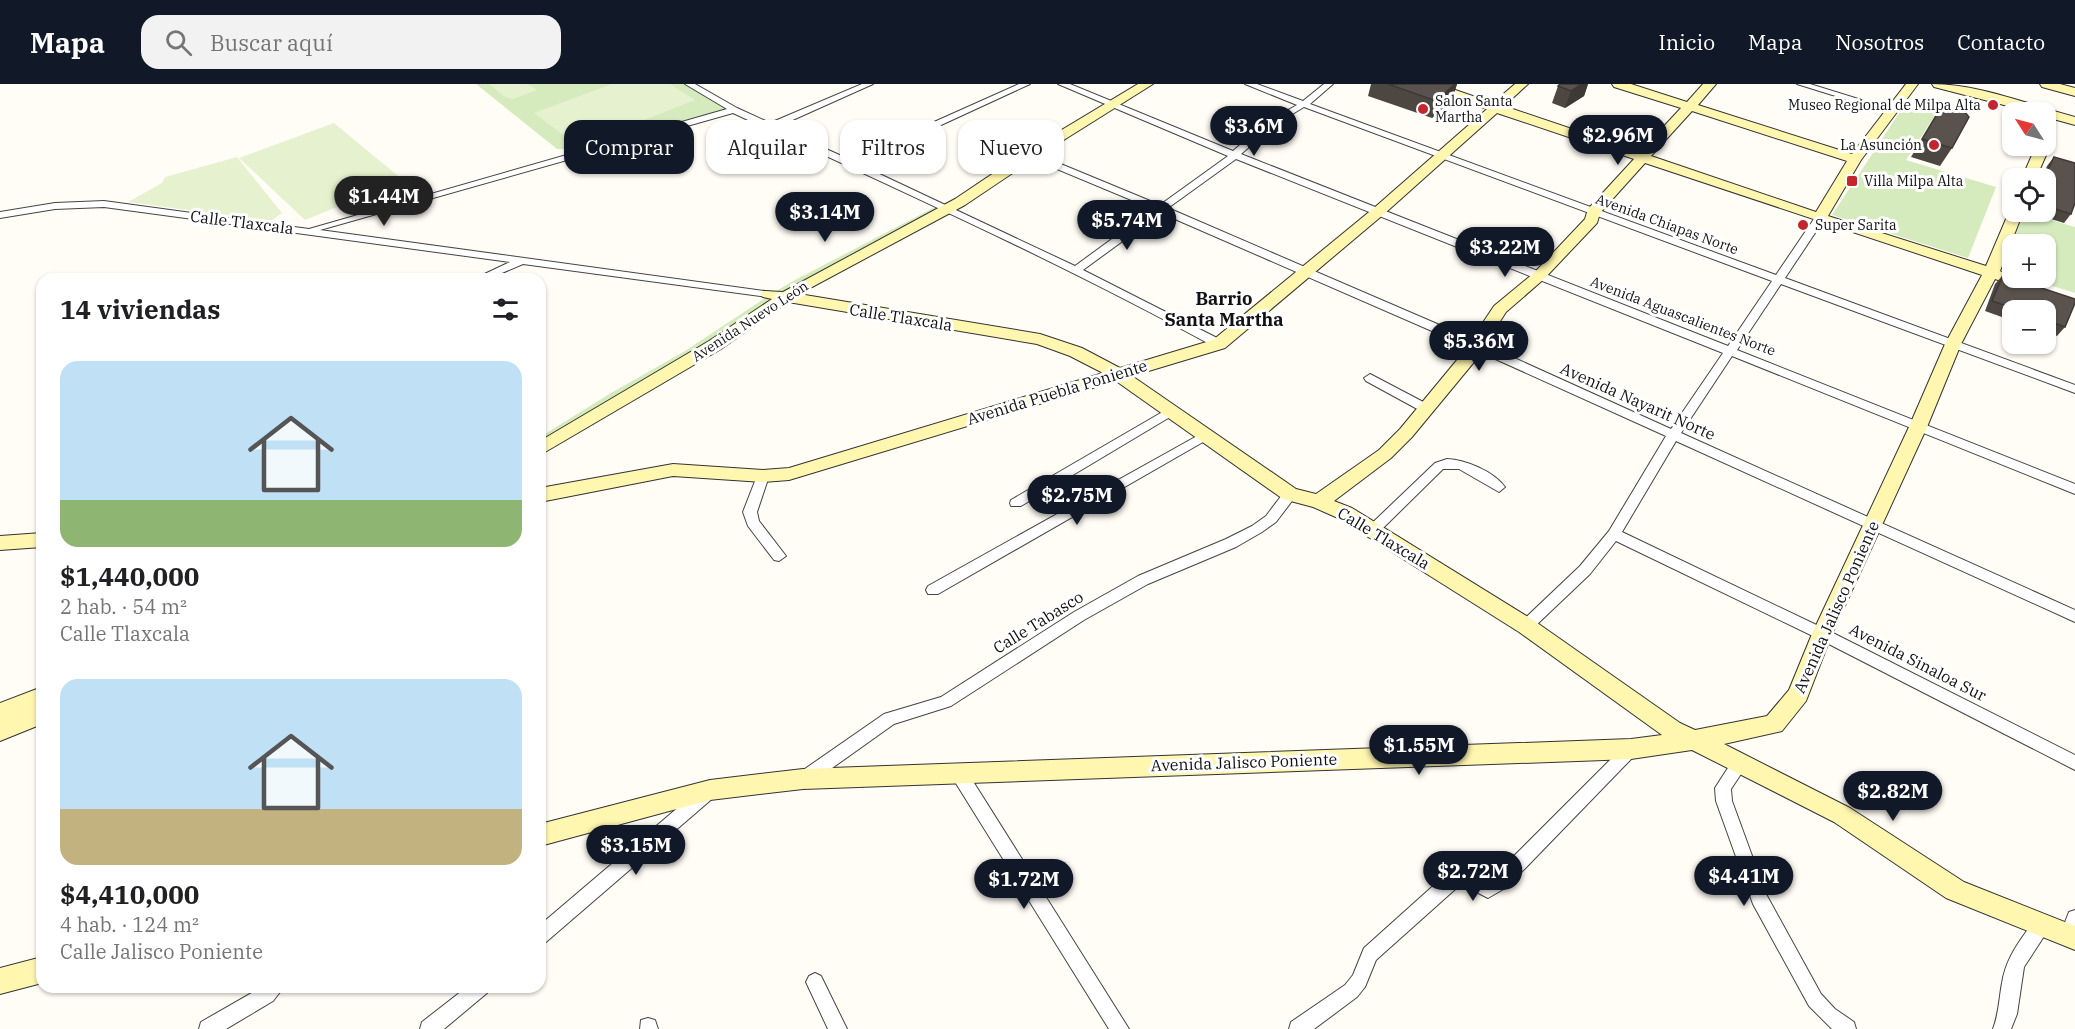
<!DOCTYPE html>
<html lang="es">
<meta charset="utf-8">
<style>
body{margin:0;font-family:"IBM Plex Serif",serif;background:#f2f2f2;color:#202124;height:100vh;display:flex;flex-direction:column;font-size:22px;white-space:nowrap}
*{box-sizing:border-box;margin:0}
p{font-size:20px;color:#757577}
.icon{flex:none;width:33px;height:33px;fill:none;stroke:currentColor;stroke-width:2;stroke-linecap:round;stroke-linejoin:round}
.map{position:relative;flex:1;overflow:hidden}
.panel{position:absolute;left:36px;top:189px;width:510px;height:720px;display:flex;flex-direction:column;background:#fff;border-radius:18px;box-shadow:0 2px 4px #0004}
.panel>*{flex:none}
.hud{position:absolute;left:564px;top:36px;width:570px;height:54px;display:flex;gap:12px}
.needle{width:39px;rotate:306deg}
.controls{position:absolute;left:2002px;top:18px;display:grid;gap:12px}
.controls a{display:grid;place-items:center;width:54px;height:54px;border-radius:12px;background:#fff;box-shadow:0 2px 4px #0004;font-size:30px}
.price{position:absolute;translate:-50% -51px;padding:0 14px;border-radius:21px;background:#111827;color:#fff;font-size:20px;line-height:39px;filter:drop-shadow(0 2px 3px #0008)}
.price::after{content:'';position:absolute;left:50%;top:36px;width:18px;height:14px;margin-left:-9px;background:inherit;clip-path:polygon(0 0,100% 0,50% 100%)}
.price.on{background:#222;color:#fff}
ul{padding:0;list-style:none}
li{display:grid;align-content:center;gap:12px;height:318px;padding:0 24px}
li span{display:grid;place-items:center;height:186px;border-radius:18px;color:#555}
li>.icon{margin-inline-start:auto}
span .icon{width:108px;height:108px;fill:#fffc;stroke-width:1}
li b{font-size:26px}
h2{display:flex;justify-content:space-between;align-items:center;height:72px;padding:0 24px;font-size:26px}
.pill{padding:0 21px;border-radius:18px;background:#fff;box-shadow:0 2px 4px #0004;font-size:21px;line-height:54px}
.pill.on{background:#111827;color:#fff}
header{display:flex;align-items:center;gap:36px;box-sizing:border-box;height:84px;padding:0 30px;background:#111827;color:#fff}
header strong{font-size:28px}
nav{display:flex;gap:33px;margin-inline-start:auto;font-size:21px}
.search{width:420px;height:54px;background:#f2f2f2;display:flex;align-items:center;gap:15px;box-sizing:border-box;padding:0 21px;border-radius:18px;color:#757577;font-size:22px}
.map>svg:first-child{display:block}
.green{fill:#d5ebbd}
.pitch{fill:#e6f2cf}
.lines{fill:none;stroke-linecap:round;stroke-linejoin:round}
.street-casing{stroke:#444;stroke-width:2}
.secondary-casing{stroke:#333;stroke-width:2}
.street{fill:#fff;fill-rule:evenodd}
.secondary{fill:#fff6b0;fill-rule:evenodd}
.wall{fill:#4d4742}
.shaded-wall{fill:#3f3936}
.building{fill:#5a524d;stroke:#3f3936;stroke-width:1.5}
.poi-dot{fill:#c4262e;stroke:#fff;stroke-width:2}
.labels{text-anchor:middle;stroke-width:6;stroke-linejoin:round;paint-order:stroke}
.far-poi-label{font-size:14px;fill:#111;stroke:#fff;text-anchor:start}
.far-street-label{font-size:14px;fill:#111;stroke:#fff}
.street-label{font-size:16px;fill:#111;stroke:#fff}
.neighbourhood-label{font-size:18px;font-weight:bold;fill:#111;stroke:#fff}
</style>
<header>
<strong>Mapa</strong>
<div class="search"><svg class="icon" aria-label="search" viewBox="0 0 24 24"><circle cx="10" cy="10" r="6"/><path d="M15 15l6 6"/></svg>Buscar aquí</div>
<nav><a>Inicio</a><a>Mapa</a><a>Nosotros</a><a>Contacto</a></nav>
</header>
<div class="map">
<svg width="2075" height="945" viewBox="0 0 2075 945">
<rect width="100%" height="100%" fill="#fffdf5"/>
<path class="green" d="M476 0H685L726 25 587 66 557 65Z
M1905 20 1936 30 1906 76 1996 103 1968 174 1832 131Z
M937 122 943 125 790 207 773 209 793 197Z
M2023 128 2075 143V209L2027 194H2046V160H2013V189L2002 185Z
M768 212 777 215 713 259 540 361V353L611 309 685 267Z"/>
<path class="pitch" d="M489 0H527L537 6 513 15 505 13Z
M612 0H670L695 16 578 62 534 29Z
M334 39 403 96 305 136 239 74Z
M237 73 282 129 271 137 128 118 162 99 165 93Z"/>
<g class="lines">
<defs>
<path id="street" d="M685 0H695L737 24 770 39 862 0H873L777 43 864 82 896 55 1019 0H1030L902 59 871 86 1075 182 1153 125 1016 68V64H1022L1160 121 1228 72 1058 0H1070L1233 67 1241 60 1249 48 1297 21 1245 0H1257L1303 17 1324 0H1333L1310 20 1776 191 1816 132H1824L1825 134 1785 194 2075 301V309L1781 200 1737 266 2075 400V410L1732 272 1681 349 2075 526V538L1676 357 1622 448 1827 546 2075 671V686L1817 554 1616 457 1590 490 1531 546H1521L1519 542 1521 538 1580 482 1609 447 1666 352 1471 264 1161 129 1083 186 1223 257V263H1215C1058 177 895 104 733 29L320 146 772 208 773 210 768 213 523 180 488 195H474L510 178 104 123 55 125 0 134V128L55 119 104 117 309 145 727 25ZM1304 23 1772 197 1728 262 1241 70 1248 64 1256 52ZM1236 75 1723 269 1671 345 1479 258 1168 124Z
M1797 0H1810L1894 26 1887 28Z
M1370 290 1429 321 1431 324 1425 328 1421 327 1366 297 1364 294Z
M1171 323 1177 327 1175 330 1021 422H1011L1010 419 1011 416Z
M1206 347 1210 348 1212 351 1210 354 938 510H928L926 506 928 502Z
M1447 375C1466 376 1493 387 1505 403L1499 408 1459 385H1443L1378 449H1368L1366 446 1368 443 1435 379Z
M763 388 769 392 757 428 759 437 786 472 779 477 774 476 748 442 743 428 757 392Z
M1290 405 1295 407 1296 410 1295 413 1276 438 1262 448 1236 463 1148 500 1084 536 951 622 894 640 811 699 805 701 799 699 797 694 799 689 884 630 941 613 1074 528 1138 492 1226 455 1252 442 1266 432 1285 407Z
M1631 658 1636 660 1639 665 1636 670 1507 803 1488 814 1461 800 1376 876 1365 903 1357 913 1314 945H1289L1291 938 1345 901 1353 891 1364 864 1452 785C1465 780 1477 790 1488 796L1495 791 1626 660Z
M1741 671 1747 673 1749 678 1731 705 1732 717 1766 810 1821 910 1835 925 1854 938 1856 945H1832L1809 922 1753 820 1716 717 1715 704 1735 673Z
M958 681 964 683 1129 945H1109L952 693 950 688 952 683Z
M707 702 713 704 715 709 713 714 546 858 540 861V841L701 704Z
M2075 826V857L2069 860 2063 857 2060 851 2069 828Z
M2043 832 2049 834 2052 840 2024 883 2017 930 2011 945H1993C1999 929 1999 915 2002 899 2005 879 2015 863 2026 848 2031 841 2035 835 2043 832Z
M815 889 821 892 847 945H828L806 898 809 892Z
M262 903H284L273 917 226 945H199L201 938Z
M467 903H490L487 909 444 945H420L422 938Z
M648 934 655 936 658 945H640L641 936Z"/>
<path id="secondary" d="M1138 0H1153L1035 74 965 121 799 210 1040 250 1082 264 1120 284 1213 256 1374 124 1487 25 1422 3 1420 0H1438L1493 19 1515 0H1528L1504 22 1640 68 1681 24 1614 3 1612 0H1631L1687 18 1703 0H1716L1698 21 1852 70 1906 0H1918L1861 76 1828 132 1986 182 2009 128 2013 124V128H2023L2000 187 2009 192 2001 197 1995 195 1961 260 1927 343 1832 550 1806 617 1782 647 1724 660 1850 724 1964 798 2075 842V866L1946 814 1834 738 1692 666 1631 675 803 705 710 716 540 762V740L710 696 803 685 1631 655 1662 651 1519 548 1338 434 1313 423 1283 415 1116 297 789 396 763 398 673 392 540 418V404L673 380 763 386 789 384 1103 289 1070 272 1037 260 788 218 721 265 540 371V357L709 257 772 215 763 213 760 210 763 207 783 208 955 115 1025 68ZM1692 27 1847 77 1816 128 1651 72ZM1497 29 1634 75 1588 125 1585 135 1534 189 1494 222 1462 270 1400 345 1379 366 1316 410 1296 405 1132 292 1225 264 1384 130ZM1645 79 1982 191 1945 260 1909 343 1812 550 1789 606 1767 632 1695 646 1680 639 1533 536 1352 424 1334 417 1391 374 1412 353 1474 278 1506 228 1544 195 1597 139 1600 129Z
M1932 0C1978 0 2030 21 2075 33V41L2046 33V28H2031L1934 3Z
M2040 0H2060L2075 4V12L2042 3Z
M2046 59 2050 62 2036 94H2022L2036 62H2046Z
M42 449V463L0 466V452Z
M42 603V640L0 657V619Z
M42 873V899L0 910V884Z"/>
</defs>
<use href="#street" class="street-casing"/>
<use href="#secondary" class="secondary-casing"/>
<use href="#street" class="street"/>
<use href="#secondary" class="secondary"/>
</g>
<path class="wall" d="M1371 0H1457L1452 16 1432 34 1368 12Z
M1560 0H1588L1584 12 1565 24 1552 19 1558 2Z
M1940 25 1952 64 1940 82 1911 73Z
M2054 73 2071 130 2064 139 2028 128H2046V94H2042L2047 82Z
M2003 191 2075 215V219L2065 243 2057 252 2046 248V226H2013V237L1985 227 1995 200Z"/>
<path class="shaded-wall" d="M1455 0H1457L1452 16 1432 34 1436 17Z
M1582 0H1588L1584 12 1565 24 1571 7Z"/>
<path class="building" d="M1388 0H1455L1436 17Z
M1560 0H1582L1571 7 1558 2Z
M1951 23 1964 27 1969 33 1952 64 1922 55 1940 25Z
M2054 73 2075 79V119L2071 130 2046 122V94H2044Z
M2003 191 2075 215V219L2065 243 2046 236V226H2019L1992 217Z"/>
<g class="poi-dot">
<circle cx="1993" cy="21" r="6"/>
<circle cx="1423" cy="25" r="6"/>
<circle cx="1934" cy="61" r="6"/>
<rect x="1846" y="91" width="12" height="12" rx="3"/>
<circle cx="1803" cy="141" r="6"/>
</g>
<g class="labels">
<g class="far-poi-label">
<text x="1435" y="22">Salon Santa<tspan x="1435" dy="16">Martha</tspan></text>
<text x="1981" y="26" text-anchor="end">Museo Regional de Milpa Alta</text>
<text x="1922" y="66" text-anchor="end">La Asunción</text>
<text x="1864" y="102">Villa Milpa Alta</text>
<text x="1815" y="146">Super Sarita</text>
</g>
<g class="far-street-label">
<text transform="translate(1667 140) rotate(20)" y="5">Avenida Chiapas Norte</text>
<text transform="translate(1683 232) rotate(21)" y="5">Avenida Aguascalientes Norte</text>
<text transform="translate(750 237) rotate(-33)" y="5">Avenida Nuevo León</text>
</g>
<g class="street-label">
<text transform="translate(242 138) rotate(7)" y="6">Calle Tlaxcala</text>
<text transform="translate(901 233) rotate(9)" y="6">Calle Tlaxcala</text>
<text transform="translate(1057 308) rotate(-17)" y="6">Avenida Puebla Poniente</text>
<text transform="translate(1638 317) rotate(24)" y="6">Avenida Nayarit Norte</text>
<text transform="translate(1384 454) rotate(31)" y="6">Calle Tlaxcala</text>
<text transform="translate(1836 523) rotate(-66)" y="6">Avenida Jalisco Poniente</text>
<text transform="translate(1038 538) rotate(-32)" y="6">Calle Tabasco</text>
<text transform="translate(1918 578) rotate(27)" y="6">Avenida Sinaloa Sur</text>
<text transform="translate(1244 678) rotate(-2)" y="6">Avenida Jalisco Poniente</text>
</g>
<g class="neighbourhood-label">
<text x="1224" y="221">Barrio<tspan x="1224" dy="21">Santa Martha</tspan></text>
</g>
</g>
</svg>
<div class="controls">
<a><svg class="needle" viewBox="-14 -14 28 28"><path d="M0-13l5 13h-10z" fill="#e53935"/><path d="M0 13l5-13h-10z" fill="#757577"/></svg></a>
<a><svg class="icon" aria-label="locate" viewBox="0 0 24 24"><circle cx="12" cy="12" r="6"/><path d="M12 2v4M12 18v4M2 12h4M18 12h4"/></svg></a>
<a>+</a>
<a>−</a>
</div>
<b class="price" style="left:1254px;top:73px">$3.6M</b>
<b class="price" style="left:1618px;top:82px">$2.96M</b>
<b class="price on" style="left:384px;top:143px">$1.44M</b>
<b class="price" style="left:825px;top:159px">$3.14M</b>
<b class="price" style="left:1127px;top:167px">$5.74M</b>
<b class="price" style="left:1505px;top:194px">$3.22M</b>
<b class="price" style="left:1479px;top:288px">$5.36M</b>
<b class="price" style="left:1077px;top:442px">$2.75M</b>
<b class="price" style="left:1419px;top:692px">$1.55M</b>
<b class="price" style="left:1893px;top:738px">$2.82M</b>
<b class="price" style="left:636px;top:792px">$3.15M</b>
<b class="price" style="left:1473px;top:818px">$2.72M</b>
<b class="price" style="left:1744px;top:823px">$4.41M</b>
<b class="price" style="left:1024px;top:826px">$1.72M</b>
<div class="hud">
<a class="pill on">Comprar</a>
<a class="pill">Alquilar</a>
<a class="pill">Filtros</a>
<a class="pill">Nuevo</a>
</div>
<section class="panel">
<h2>14 viviendas<svg class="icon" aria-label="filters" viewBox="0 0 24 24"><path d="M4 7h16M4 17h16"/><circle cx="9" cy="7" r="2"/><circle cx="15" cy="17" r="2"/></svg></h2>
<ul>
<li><span style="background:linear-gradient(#bfe0f5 75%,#8fb573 0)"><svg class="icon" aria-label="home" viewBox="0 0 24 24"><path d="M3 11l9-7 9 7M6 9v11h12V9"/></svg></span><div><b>$1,440,000</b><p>2 hab. · 54 m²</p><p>Calle Tlaxcala</p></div></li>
<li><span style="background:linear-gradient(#bfe0f5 70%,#c2b280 0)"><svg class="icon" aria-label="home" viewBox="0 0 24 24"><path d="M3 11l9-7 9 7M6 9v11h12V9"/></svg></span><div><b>$4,410,000</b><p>4 hab. · 124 m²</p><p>Calle Jalisco Poniente</p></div></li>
</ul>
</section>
</div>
